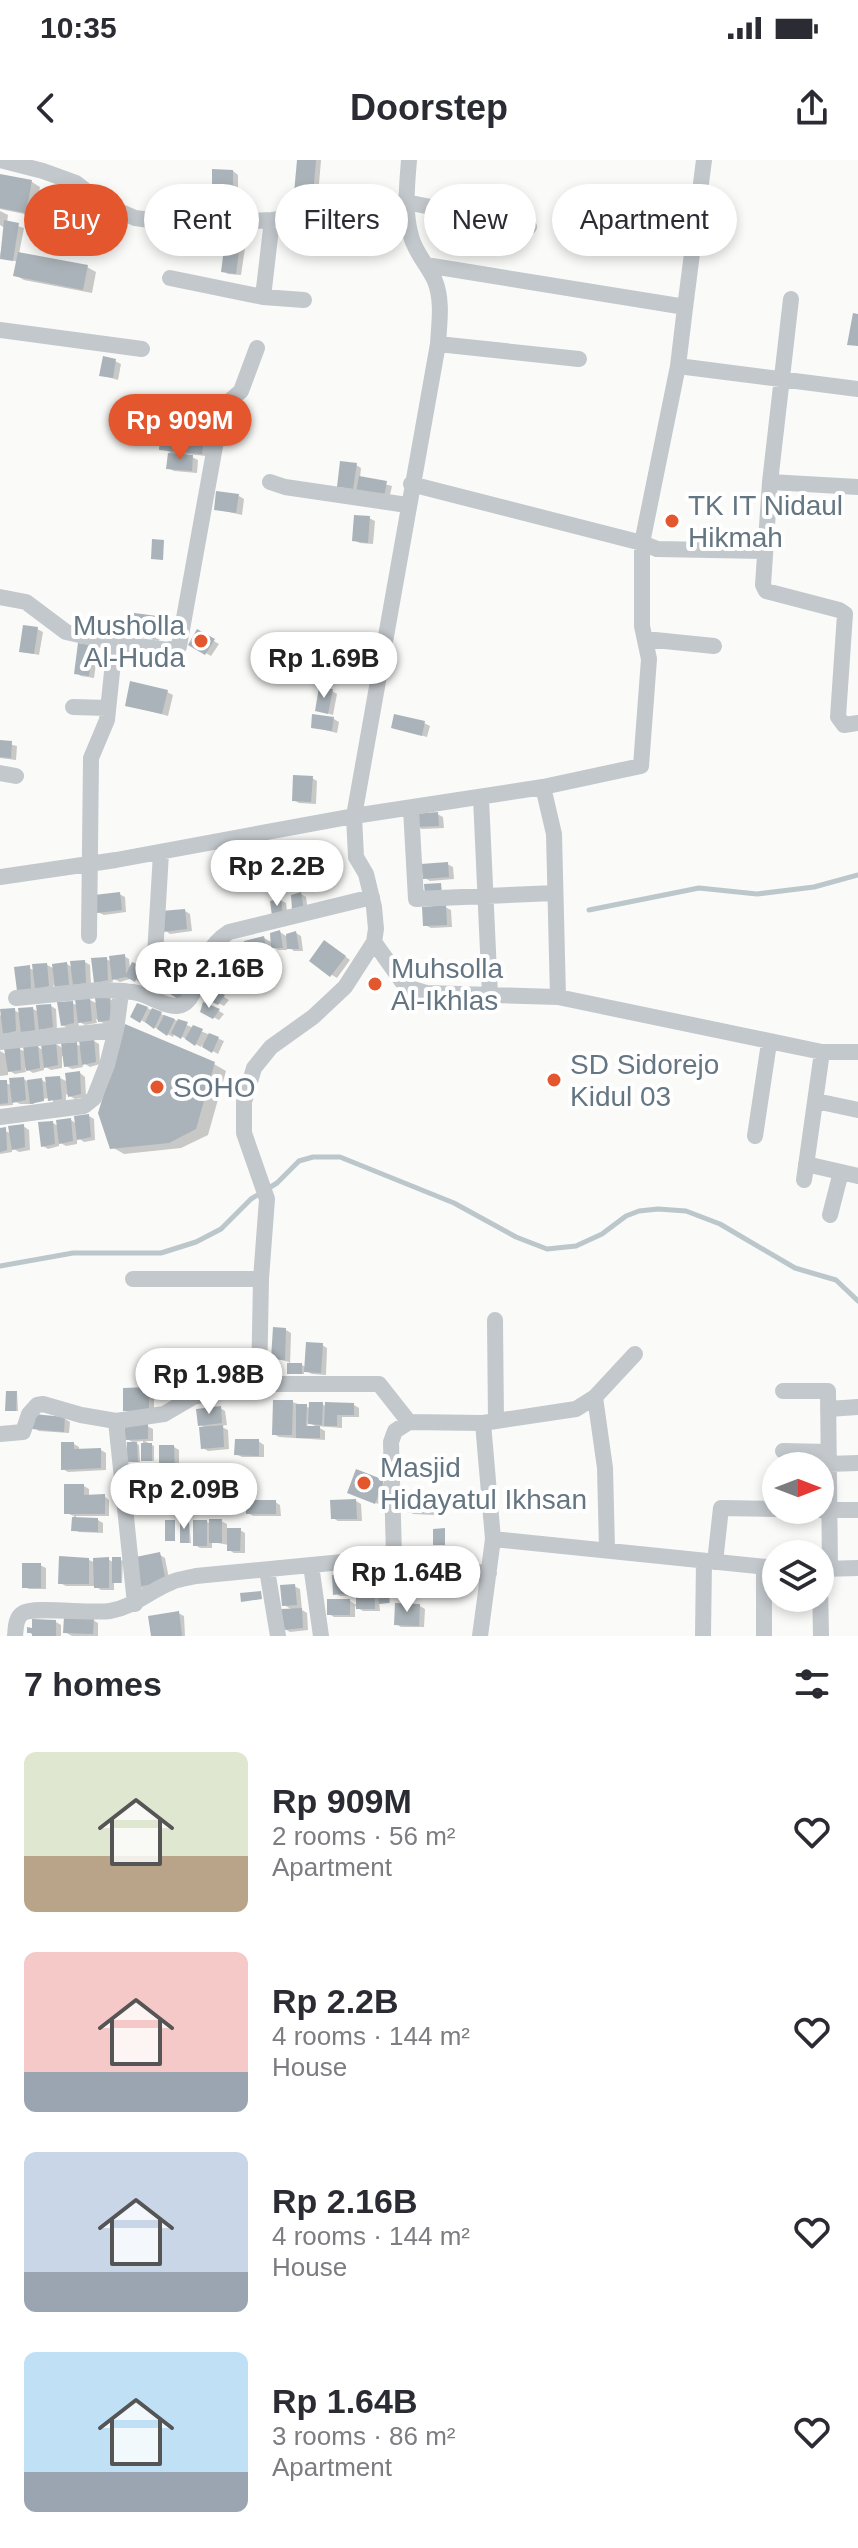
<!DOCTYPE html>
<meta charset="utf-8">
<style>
body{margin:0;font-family:Helvetica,sans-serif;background:#f2f2f3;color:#2b2b33;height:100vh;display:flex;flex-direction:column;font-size:30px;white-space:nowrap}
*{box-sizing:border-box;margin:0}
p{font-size:26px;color:#7c7c81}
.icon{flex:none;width:44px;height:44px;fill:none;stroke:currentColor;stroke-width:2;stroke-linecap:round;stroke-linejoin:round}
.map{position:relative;height:1476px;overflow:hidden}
.sheet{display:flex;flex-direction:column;background:#fff;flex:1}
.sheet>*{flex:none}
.banner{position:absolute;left:24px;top:24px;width:810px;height:72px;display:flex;gap:16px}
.needle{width:52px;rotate:90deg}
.controls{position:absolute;left:762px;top:1292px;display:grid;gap:16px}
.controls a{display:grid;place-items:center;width:72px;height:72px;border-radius:50%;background:#fff;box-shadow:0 4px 12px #0003;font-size:40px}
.price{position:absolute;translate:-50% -68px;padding:0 18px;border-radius:28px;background:#fff;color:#222;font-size:26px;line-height:52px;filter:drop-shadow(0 2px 4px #0008)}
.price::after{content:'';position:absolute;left:50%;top:48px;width:24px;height:18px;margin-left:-12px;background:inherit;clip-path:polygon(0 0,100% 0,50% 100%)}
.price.active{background:#e4572e;color:#fff}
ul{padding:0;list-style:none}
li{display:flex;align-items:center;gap:24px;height:200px;padding:0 24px}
li span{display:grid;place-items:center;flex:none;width:224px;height:160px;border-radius:12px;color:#555}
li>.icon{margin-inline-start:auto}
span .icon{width:96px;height:96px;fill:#fffc;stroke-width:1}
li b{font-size:34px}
h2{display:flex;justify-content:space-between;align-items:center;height:96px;padding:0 24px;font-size:34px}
.pill{padding:0 28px;border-radius:36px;background:#fff;box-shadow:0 4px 12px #0003;font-size:28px;line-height:72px}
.pill.active{background:#e4572e;color:#fff}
.status{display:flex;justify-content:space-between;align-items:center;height:56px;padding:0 40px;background:#fff;direction:ltr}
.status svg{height:22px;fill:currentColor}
header{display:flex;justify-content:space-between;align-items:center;height:104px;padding:0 24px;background:#fff;font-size:36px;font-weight:800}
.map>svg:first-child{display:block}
.shadow{fill:#0003;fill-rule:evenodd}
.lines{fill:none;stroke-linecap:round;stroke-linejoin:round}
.stream{stroke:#bbc7cb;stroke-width:5}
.building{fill:#aab3b9}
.minor{stroke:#c3c8cc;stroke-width:16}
.poi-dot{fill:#e4572e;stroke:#fff;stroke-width:3}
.labels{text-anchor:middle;stroke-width:8;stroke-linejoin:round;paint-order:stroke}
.poi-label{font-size:28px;fill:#657683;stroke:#fff;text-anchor:start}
</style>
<div class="status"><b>10:35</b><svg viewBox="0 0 49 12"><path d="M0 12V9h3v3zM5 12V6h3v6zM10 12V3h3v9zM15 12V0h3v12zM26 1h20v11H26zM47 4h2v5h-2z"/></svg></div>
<header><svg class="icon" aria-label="back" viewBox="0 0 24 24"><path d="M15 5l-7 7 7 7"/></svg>Doorstep<svg class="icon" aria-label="share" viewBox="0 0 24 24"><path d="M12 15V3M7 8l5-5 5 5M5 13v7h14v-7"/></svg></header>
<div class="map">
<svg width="858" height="1476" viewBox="0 0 858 1476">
<rect width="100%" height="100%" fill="#fafaf8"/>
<path class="shadow" d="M299 0H321L318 36 296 32Z
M233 11 238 15V35L219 34 214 31Z
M0 16 32 22 40 27 34 56 0 49Z
M0 51 8 55 7 63 24 68 19 94 87 107 96 112 92 133 24 120 15 115 18 102 0 97 5 68 0 65Z
M96 54 104 59 100 78 58 69 49 64Z
M337 67 342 70 343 82 361 81 367 84V94H329L324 91Z
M240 85 245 88 241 115 228 114 223 111Z
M115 201 121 204 118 220 101 215Z
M203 281 208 284 207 296 186 294 198 300 197 313 174 311 168 308 170 292 161 289Z
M356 305 361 308 360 318 392 326 389 339 344 329Z
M239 336 244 339 242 355 216 349Z
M369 358 375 361 373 384 360 383 354 380Z
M156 458 162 461 159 481 126 474Z
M37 469 43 472 39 495 21 491Z
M198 472 219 484 211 496 190 484Z
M93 487 98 490 94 518 81 516 76 513Z
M338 503 343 506 340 523 311 516Z
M332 531 337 534 333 555 317 550Z
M167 532 173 535 168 556 127 545Z
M334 559 339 562 337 573 313 567Z
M424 563 430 566 427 577 393 567Z
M0 582 17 586 16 600 0 598Z
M312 618 317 621 316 644 299 643 294 640Z
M437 654 443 657 444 668 422 669 416 666Z
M447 704 453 707 454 719 430 721 425 718Z
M119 734 125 737 126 752 104 755 98 752Z
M301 734 306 737 308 752H299Z
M280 740 286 743 288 758H279Z
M445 747 451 750 452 767 431 768 425 765Z
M185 751 190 754 192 771 170 774 165 770Z
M280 772 286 776 296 773 301 776 303 791H294L287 786V790H278L270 785 272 796 253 798 247 795 264 778 273 783Z
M330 785 350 800 337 818 332 815Z
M226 789 245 798 241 805 224 796Z
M124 796 129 799 130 810 133 805 155 811 191 828 185 841 142 820 141 823 133 818 120 822 112 818 113 822 102 824 96 821 106 799 112 802Z
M85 802 90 805 91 825 62 830 53 825V828L25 833 29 808 35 811 47 805 55 809 67 804 73 808Z
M220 804 239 813 235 820 217 811Z
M216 817 235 826 231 833 214 824Z
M207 837H224L229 840 224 846Z
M110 839 115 842 116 862 105 864 96 859 97 863 85 865 78 861 79 866 68 868 62 865 72 843 78 846 90 840 98 844Z
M51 846 56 849 57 869 46 872 39 868V872L21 870V873L10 876 3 872V876L0 877V855L2 856 14 850 21 854 33 849 39 852Z
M147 848 224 881 218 894 202 885 201 887 175 873 173 877 133 856Z
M202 851H219L224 854 219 860Z
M94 881 99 884 100 904 90 907 82 902 83 907 72 909 66 906 65 896H62V908L51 910 44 906V910L33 913 25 908 26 912 15 914 8 910V915L0 916V891L7 895 19 889 26 892 38 887 44 891 56 884 64 889 76 884 82 887Z
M214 904 226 911 208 975 181 988 124 994 112 987Z
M80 913 85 917 86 937 75 939 66 934V941L55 943 53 942V937L34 941V944H20L12 940 13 945 0 946V922L12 925 24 919 28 922 42 920 48 924 60 918 68 922Z
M89 956 94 959 95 980 84 982 77 977V984L66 986 59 982V986L48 989 43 986 53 963 58 966 71 960 77 964Z
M23 966 29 970 30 990 19 992 12 988V992L0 994V970L11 973Z
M286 1170 291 1173 290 1205H302L307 1208 322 1185 327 1188 326 1215 312 1214 304 1210V1214H291L289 1202 273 1198Z
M243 1199 249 1203 248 1215H226L221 1212Z
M177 1204 182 1207 181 1229H167L162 1226Z
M149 1229 154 1233V1253H130L125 1250Z
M17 1233 18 1251H9L7 1250Z
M292 1242 310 1248 322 1244 327 1247 354 1245 359 1248V1257H342V1268L316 1266 325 1271V1280L279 1277 274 1274ZM308 1262 319 1268H307Z
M220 1248 225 1251 227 1265 220 1266 228 1270 229 1289 208 1291 203 1288 207 1269 199 1264Z
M65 1259 70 1262 69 1273 39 1271 34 1268Z
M147 1266 153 1269V1281H145L154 1286V1301L143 1300V1281L133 1282 139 1285 140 1302H131L129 1301 136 1284 127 1279Z
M258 1281 264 1285V1297H242L236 1294Z
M74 1284 79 1287V1291L101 1290 106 1293V1310L68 1312 63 1309Z
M174 1287 179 1290V1314L166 1315 161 1312Z
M357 1312 389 1325 381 1345 355 1335Z
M84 1326 89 1329V1337L104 1336 109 1340V1356H76V1359L98 1360 103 1363V1373L79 1372 73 1369 74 1356 66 1353Z
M430 1337 435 1340 434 1355 413 1354 408 1351Z
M356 1341 361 1344 362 1361H338L333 1358Z
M275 1342 280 1345 281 1356H253L248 1353Z
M189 1361 191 1383H184Z
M221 1361 227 1364V1370H240L245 1373V1393H234L229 1390V1385L212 1382V1388H200L195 1385 207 1362 211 1364Z
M160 1395 165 1398 170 1424 143 1429 138 1426Z
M108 1399 114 1403 123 1400 122 1423H114V1430H101L95 1426H66L60 1423 89 1400 96 1403Z
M40 1405 46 1408V1429H29L24 1426Z
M348 1416 354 1421H374L380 1424 389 1422 390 1443 379 1442 380 1451H363L355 1446V1457H334L329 1454 350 1441 358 1446V1435L340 1436 335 1433Z
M294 1426 300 1429 302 1450 307 1453 308 1470 290 1472 285 1469 293 1450 284 1445Z
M420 1446 425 1449 424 1467H401L396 1464Z
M178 1453 184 1456 185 1476H153Z
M93 1460 98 1463V1476H72L65 1472Z
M56 1462 61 1465V1476H34L29 1472Z"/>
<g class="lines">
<path class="stream" d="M589 750 699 728 757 734 814 727 858 715
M0 1106 73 1093H161L196 1082 221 1069 251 1039 277 1023 299 1001 313 997H340L454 1043 516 1077 547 1089 576 1086 602 1074 626 1056 639 1051 658 1049 686 1051 720 1064 795 1108 836 1120 858 1141"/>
</g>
<path class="building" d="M297 0H316L313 34 294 33Z
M212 9 233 10V33L212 32Z
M0 14 32 20 26 53 0 48Z
M51 43 97 52 92 75 47 66Z
M4 60 19 63 13 101 0 99Z
M338 65 339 91 322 92 321 66Z
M362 79V92L341 93V80Z
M225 81 240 83 236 114 221 112Z
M18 92 88 105 83 130 13 116Z
M853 153 858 154V186L847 185Z
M103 196 116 199 113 218 99 216Z
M160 276 204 279 202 294 159 290Z
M168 293 193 295 192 311 166 309Z
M340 301 357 303 353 329 337 327Z
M359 316 387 321 384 337 356 332Z
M216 331 239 334 236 353 214 350Z
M354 355 370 356 368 383 352 381Z
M152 379 164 380 163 400 151 399Z
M127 452 157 456 154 479 124 475Z
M23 465 38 467 34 494 19 492Z
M197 469 215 479 205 495 188 485Z
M78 483 93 485 89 516 74 514Z
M313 496 339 501 335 522 309 517Z
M130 521 168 530 162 554 125 546Z
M319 527 333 529 328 554 315 551Z
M312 554 334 557 332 571 311 568Z
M394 554 425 561 422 576 391 568Z
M0 580 12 581 11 598 0 597Z
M293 615 313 616 311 642 292 641Z
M438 652 439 666 414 667 413 654Z
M448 702 449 717 423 719 421 704Z
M441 723 442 734 425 735 424 724Z
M120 732 122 750 97 753 94 735Z
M301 732 304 750H292L291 735Z
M281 738 283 756H272L270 741Z
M446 745 447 765 423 766 422 747Z
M185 749 187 769 163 772 161 751Z
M280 770 283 788H271L270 773Z
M296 771 299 789H287L286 774Z
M264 776 267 794 245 796 244 781Z
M324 780 346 796 330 817 309 801Z
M225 786 241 793 235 804 221 797Z
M125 794 126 814 132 802 142 806 135 822 126 817 112 820 109 796Z
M107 797 108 820 94 823 91 798Z
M85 800 86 823 73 825 70 801Z
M218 801 235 808 229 818 215 811Z
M67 802 69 825 55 828 52 804Z
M47 803 49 826 35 829 32 804Z
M30 805 31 829 17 831 14 807Z
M145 806 156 809 148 826 138 819Z
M160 812 170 816 163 832 153 826Z
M215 815 231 822 225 832 212 825Z
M176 820 187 823 179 840 169 833Z
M208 828 225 835 218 845 205 838Z
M110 837 111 860 98 862 95 838Z
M90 838 92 861 78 863 75 839Z
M73 841 74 863 61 866 57 842Z
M203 842 220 849 213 859 200 852Z
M137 843 148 847 140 863 130 857Z
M51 844 53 867 39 870 36 845Z
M33 847 35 870 21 873 18 848Z
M15 848 16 871 3 874 0 849Z
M152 848 162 852 154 869 145 862Z
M164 855 175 859 167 876 157 869Z
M178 859 188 862 181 879 171 873Z
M125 864 215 902 196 969 169 983 110 989 98 953Z
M193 865 203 869 195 886 185 879Z
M209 873 219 877 212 893 202 887Z
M94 879 96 902 82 905 79 880Z
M56 882 58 905 44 908 41 884Z
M77 882 78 905 64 907 61 883Z
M38 885 40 908 26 911 23 886Z
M20 887 21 910 8 912 4 888Z
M80 911 81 934 68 937 65 913Z
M60 916 62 939 48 941 45 917Z
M24 917 26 940 12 943 9 918Z
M42 918 44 941 30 944 27 920Z
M0 920H7L8 943 0 944Z
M89 954 91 977 77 980 74 956Z
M71 958 73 981 59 984 56 960Z
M53 961 55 984 41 987 38 962Z
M24 964 25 987 12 990 8 966Z
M6 967 7 990 0 992V968Z
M273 1167 286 1168 285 1200 271 1199Z
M306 1182 323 1183 321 1213 304 1212Z
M219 1197H244V1213H219Z
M161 1201 177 1202 176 1227H160Z
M287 1203H302V1214H287Z
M149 1227V1251H123V1228Z
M6 1231H17L16 1251H5Z
M273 1240H293L292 1275H272Z
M309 1242H323L322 1265 308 1264Z
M325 1242 354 1243V1255H337V1266H324Z
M296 1244H307L306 1266H320V1278H296Z
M221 1246 222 1263 198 1266 196 1249Z
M33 1254 65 1257 64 1272 32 1269Z
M125 1264H148V1279L125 1280Z
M223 1265 224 1287 201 1289 199 1267Z
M235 1279H259V1296L234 1295Z
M61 1282H74V1289L101 1288V1308L61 1310Z
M127 1282H137L138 1302H127Z
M141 1283H152V1301H141Z
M159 1285H174L175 1313H159Z
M356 1309 384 1320 375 1344 347 1333Z
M64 1324H84V1335L105 1334V1354H64Z
M406 1333 430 1335V1353L406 1352Z
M356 1339 357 1359H331L330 1340Z
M246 1340H276V1354H246Z
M72 1357 98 1358V1372L71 1371Z
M180 1359H189V1383H180Z
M209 1359H222V1383H209Z
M165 1360H175V1381H165Z
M193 1360H207V1386H193Z
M227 1368H241L240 1391H227Z
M445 1368V1385H433V1369Z
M160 1392 166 1422 136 1427 131 1398Z
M59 1396 89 1398V1424H58Z
M109 1397V1428H94L93 1398Z
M112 1397H121V1423H112Z
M22 1403H41V1428H22Z
M349 1414 350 1433 333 1435 332 1415Z
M356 1419H374L375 1449H356Z
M377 1419H388L389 1443 379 1444Z
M295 1424 297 1445 282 1446 280 1425Z
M261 1431 262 1439 241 1442 240 1433Z
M327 1439H350V1455H327Z
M395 1443 420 1444 419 1466 394 1465Z
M302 1448 303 1468 283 1470 281 1449Z
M179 1451 182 1476H151L148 1456Z
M64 1457 94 1458 93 1474 63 1473Z
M32 1459 56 1460V1476H32V1473H27V1467L32 1468Z"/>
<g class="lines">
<path class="minor" d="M0 0 43 11 76 23 103 44 135 58 180 64 272 60 406 42 529 67
M409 0C407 25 404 52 411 76 415 93 428 105 435 121 443 141 439 164 438 184L354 656 356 697 366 714 374 747 376 769 374 782 345 827 313 857 271 887 254 908 244 942V973L267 1039 261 1119 259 1224H379L409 1262 483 1263 493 1379 480 1476
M272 60 263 137 304 140
M426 105 679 146 685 148 678 206 858 229
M170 118 263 137
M791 139 770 322 763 425 766 431 839 450 845 454 838 557 844 565 858 563
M685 148 704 0
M0 170 142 189
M438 184 579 199
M270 322 285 327 407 345
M770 322 858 327
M411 324 642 383 678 206
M0 437 26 442 66 472 115 483 168 490 179 486 221 253 225 245 241 231 257 188
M645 479 714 486
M73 547 108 548
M0 613 16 616
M543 627 641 606 649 499 642 466V383L657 389 765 391
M481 638 490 835
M411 649 416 739 555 733
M0 717 116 700 354 656 543 627 554 674 558 837
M89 776 91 598 107 560 115 483
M374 782 406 827 426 833 558 837 822 892H858
M155 795 161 693
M16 838 99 830 125 831
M0 882 116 870
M816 941 858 950
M0 957 84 946 94 938 107 905 116 870 121 833C149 824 181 872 196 825 203 802 209 785 229 772L372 737
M755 976 769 883
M806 1004 858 1016
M804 1020 822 892
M830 1055 841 1012
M133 1119H261
M495 1160 496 1261
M783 1231H828L830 1408
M595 1237 605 1308 607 1389
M828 1249 858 1247
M116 1261 135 1444
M483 1263 576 1249 595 1237 635 1194
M0 1274 23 1272 29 1254 37 1245 43 1244 81 1255 116 1261 164 1254 193 1237 259 1224
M783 1291 828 1292
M828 1304 858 1303
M807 1350H858
M493 1379 776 1408
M394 1397 398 1405 406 1408 489 1413
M715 1402 721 1348 776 1349
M311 1405 321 1476
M822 1409 858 1408
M267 1410 278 1476
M820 1424 821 1476
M15 1476C16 1468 15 1458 23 1453 34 1446 91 1454 110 1451 134 1447 149 1431 172 1422 179 1419 188 1418 196 1416L394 1397 391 1282 395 1271 409 1262
M703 1476 704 1401
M764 1476V1407"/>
</g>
<g class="poi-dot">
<circle cx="672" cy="361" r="8"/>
<circle cx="201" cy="481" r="8"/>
<circle cx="375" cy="824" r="8"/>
<circle cx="554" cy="920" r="8"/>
<circle cx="157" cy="927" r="8"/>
<circle cx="364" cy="1323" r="8"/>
</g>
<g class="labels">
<g class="poi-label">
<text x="688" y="355">TK IT Nidaul<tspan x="688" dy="32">Hikmah</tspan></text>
<text x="185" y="475" text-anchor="end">Musholla<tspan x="185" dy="32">Al-Huda</tspan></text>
<text x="391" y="818">Muhsolla<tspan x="391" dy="32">Al-Ikhlas</tspan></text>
<text x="570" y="914">SD Sidorejo<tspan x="570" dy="32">Kidul 03</tspan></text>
<text x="173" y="937">SOHO</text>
<text x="380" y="1317">Masjid<tspan x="380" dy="32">Hidayatul Ikhsan</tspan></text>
</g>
</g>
</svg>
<div class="controls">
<a><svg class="needle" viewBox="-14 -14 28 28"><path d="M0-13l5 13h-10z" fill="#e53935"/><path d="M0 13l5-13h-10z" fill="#7c7c81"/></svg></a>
<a><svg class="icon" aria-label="layers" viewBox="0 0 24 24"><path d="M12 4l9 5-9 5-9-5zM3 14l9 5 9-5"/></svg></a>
</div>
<b class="price active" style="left:180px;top:302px">Rp 909M</b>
<b class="price" style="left:324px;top:540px">Rp 1.69B</b>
<b class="price" style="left:277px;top:748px">Rp 2.2B</b>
<b class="price" style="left:209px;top:850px">Rp 2.16B</b>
<b class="price" style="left:209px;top:1256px">Rp 1.98B</b>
<b class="price" style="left:184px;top:1371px">Rp 2.09B</b>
<b class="price" style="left:407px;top:1454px">Rp 1.64B</b>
<div class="banner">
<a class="pill active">Buy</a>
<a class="pill">Rent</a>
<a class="pill">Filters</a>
<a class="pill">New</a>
<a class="pill">Apartment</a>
</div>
</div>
<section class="sheet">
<h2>7 homes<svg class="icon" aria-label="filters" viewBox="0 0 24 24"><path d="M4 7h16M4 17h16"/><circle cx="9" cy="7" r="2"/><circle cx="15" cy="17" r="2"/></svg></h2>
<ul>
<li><span style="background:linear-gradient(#dfe7d0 65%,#b9a48a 0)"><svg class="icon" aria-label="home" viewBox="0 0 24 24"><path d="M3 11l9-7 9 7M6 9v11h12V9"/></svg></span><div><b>Rp 909M</b><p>2 rooms · 56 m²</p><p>Apartment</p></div><svg class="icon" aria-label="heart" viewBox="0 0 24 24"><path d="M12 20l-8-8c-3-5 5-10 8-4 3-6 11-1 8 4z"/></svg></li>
<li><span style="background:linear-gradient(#f6c9c9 75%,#9aa5b1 0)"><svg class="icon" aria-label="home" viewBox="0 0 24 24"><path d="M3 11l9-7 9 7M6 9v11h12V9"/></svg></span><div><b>Rp 2.2B</b><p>4 rooms · 144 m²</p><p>House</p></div><svg class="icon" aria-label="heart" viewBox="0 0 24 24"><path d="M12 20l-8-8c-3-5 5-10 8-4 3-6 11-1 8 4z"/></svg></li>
<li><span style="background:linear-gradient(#c9d6e8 75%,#9aa5b1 0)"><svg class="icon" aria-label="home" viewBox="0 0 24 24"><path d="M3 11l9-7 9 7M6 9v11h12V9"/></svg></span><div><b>Rp 2.16B</b><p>4 rooms · 144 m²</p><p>House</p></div><svg class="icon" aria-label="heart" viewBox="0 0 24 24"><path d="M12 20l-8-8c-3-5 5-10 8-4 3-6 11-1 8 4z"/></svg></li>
<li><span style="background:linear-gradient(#bfe0f5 75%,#9aa5b1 0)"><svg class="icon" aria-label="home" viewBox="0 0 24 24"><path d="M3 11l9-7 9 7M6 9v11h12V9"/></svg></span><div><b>Rp 1.64B</b><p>3 rooms · 86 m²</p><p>Apartment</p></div><svg class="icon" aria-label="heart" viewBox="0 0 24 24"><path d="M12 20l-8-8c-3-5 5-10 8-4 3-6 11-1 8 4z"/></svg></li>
</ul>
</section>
